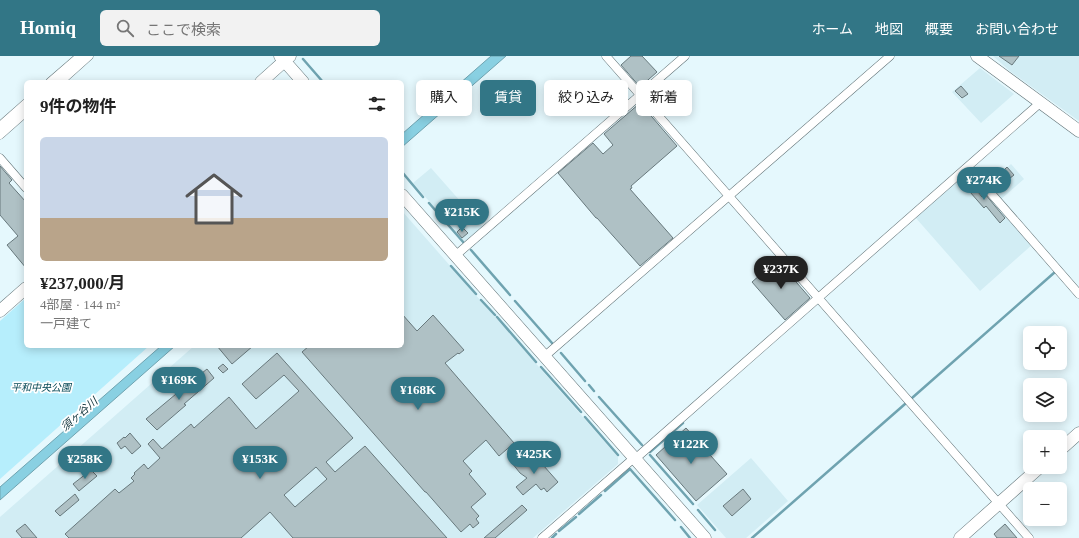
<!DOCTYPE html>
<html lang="ja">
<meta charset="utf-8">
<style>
body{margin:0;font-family:"Times New Roman","Noto Sans JP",serif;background:#f2f2f2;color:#222;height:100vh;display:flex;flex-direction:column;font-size:15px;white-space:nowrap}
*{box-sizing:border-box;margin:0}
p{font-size:13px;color:#767676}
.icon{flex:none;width:22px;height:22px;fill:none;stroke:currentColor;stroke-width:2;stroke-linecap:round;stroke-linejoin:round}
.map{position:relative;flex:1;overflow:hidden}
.details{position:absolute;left:24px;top:24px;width:380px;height:268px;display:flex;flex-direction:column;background:#fff;border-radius:6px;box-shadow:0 2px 10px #0003}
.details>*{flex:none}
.top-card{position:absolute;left:416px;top:24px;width:380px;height:36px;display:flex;gap:8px}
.controls{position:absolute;left:1023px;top:270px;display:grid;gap:8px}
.controls a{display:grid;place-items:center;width:44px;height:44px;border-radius:6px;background:#fff;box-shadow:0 2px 10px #0003;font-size:20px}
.price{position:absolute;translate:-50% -34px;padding:0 9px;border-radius:14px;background:#327686;color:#fff;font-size:13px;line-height:26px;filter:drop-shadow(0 1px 2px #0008)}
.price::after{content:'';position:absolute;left:50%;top:24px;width:12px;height:9px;margin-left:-6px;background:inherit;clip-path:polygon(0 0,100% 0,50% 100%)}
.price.on{background:#222;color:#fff}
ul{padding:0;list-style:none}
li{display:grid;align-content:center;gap:8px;height:212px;padding:0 16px}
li+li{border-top:1px solid #e0e0e0}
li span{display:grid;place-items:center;height:124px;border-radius:6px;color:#555}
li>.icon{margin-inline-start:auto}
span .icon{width:72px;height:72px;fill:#fffc;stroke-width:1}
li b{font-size:17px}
h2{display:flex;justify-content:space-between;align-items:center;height:48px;padding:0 16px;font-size:17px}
.chip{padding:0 14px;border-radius:6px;background:#fff;box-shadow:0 2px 10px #0003;font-size:14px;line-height:36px}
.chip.on{background:#327686;color:#fff}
header{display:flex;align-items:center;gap:24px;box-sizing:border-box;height:56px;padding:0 20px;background:#327686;color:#fff}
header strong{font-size:19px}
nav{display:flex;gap:22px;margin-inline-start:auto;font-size:14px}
.search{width:280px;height:36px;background:#f2f2f2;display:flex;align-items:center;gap:10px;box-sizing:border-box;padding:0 14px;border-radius:6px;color:#767676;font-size:15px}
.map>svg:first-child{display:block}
.built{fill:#d2edf4}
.green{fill:#b6eefc}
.water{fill:#89d0e2;stroke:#6fa3b0}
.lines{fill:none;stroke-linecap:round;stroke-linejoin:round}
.stream{stroke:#6fa3b0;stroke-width:2.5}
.building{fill:#afc1c5;stroke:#68797d;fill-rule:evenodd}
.street-casing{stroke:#617276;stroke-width:9}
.secondary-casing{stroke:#617276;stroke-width:13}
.street{stroke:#fff;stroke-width:8}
.secondary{stroke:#fff;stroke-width:12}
.labels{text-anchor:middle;stroke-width:3.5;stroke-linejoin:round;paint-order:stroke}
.park-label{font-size:10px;font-style:italic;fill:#054855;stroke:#fff}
.water-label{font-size:11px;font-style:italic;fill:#13363e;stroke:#fff}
</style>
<header>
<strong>Homiq</strong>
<div class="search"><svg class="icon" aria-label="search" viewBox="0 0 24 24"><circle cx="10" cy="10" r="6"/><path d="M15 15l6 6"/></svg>ここで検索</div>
<nav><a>ホーム</a><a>地図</a><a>概要</a><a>お問い合わせ</a></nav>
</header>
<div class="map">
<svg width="1079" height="482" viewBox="0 0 1079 482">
<rect width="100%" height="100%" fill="#e5f8fd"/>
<path class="built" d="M993 0H1079V65L1011 16Z
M980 12 1014 38 981 67 952 36Z
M1011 108 1024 123 999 145 986 130Z
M431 112 484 172 466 187 413 127Z
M967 116 1033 188 980 235 915 161Z
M402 155 618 401V408L533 482H0V461L194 290H402Z
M751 402 788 445 746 482H726L697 449Z"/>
<path class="green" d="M26 242V290H149L0 423V265Z"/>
<path class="water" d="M491 0H506L402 91V78Z
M161 290H175L0 444V431Z"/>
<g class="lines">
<path class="stream" d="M303 3 323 26
M402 116 423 141
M429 147 464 187
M471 194 510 239
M451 210 476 238
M481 244 495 259
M515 245 552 287
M497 261 536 306
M561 297 585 325
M541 311 581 356
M589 329 594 335
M599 341 642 389
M912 342 1055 216
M585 361 618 399
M650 396 683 367
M650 399 693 448
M605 435 630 413 675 464
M698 454 715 474
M579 458 601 439
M681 471 690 482
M559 475 576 461
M552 482 556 478
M752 482 905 348"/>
</g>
<path class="building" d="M631 0H642L657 16 640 31 621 9Z
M999 0H1019L1012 9Z
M961 30 968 38 962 42 955 35Z
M640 47 677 90 631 130 632 132 630 133 673 182 640 210 597 162H596L558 117 593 87 603 98 613 89 604 78Z
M0 110 12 124 9 127 26 146V212L7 189 18 180 0 159Z
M1007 111 1014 119 1005 126 1004 125 1003 126 998 120Z
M968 123 982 141 985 138 1005 162 1000 167 986 150 984 152 963 128Z
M462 171 468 177 462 182 457 176Z
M777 204 810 242 785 264 752 226Z
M402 258 417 275 433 259 464 294 459 298 458 297 445 307 514 387 499 400 486 384 463 405 472 415 469 418 486 438 471 451 479 460 476 463 479 467 473 472 470 468 461 476 426 436H425L302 296 309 290H402Z
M217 290H253L232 308Z
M277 297 353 382 326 406 335 416 365 390 447 482H293L270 456 241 482H69L65 478 115 433 119 437 134 425 131 422 135 418 134 417 144 408 148 413 160 402 148 388 153 383 162 393 191 368 194 372 229 341 256 373 299 335 284 319 256 343 242 328ZM316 411 327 423 295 451 284 439Z
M223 308 228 313 223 317 218 312Z
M207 313 214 322 184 348 186 349 157 374 146 363 176 338Z
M686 372 727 418 696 445 656 399Z
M130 377 141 390 132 398 125 390 121 393 117 387 124 381 125 382Z
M522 399 526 403 527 402 530 406 536 401 558 426 547 436 544 432 541 434 536 428 523 439 516 431 527 422 520 417 512 407Z
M91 414 97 420 79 435 73 428Z
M743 433 751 443 732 460 723 450Z
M75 438 79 444 60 460 55 455Z
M522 449 527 454 495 482H484Z
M25 468 37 482H22L16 475Z
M1005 468 1017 482H997L994 478Z"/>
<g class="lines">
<defs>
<path id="street" d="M606 0 1029 482
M50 26 80 0
M60 26 89 0
M0 70 26 47
M0 79 26 56
M0 102 26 132
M968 111 1079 238
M455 200 685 0
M545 300 890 0
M635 403 1040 47
M542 482 634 402"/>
<path id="secondary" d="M280 0 303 26
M977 0 1079 75
M261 26 290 0
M402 139 705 482
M0 255 26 232
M1060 394 1079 377
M960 482 1040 411"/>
</defs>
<use href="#street" class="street-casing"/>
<use href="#secondary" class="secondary-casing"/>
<use href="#street" class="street"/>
<use href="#secondary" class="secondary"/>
</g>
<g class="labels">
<g class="park-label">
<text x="41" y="335">平和中央公園</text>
</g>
<g class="water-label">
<text transform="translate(79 358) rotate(-41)" y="4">須ヶ谷川</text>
</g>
</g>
</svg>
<div class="controls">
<a><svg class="icon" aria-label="locate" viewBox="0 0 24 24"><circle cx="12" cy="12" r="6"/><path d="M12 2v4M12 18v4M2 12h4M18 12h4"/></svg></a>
<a><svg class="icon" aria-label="layers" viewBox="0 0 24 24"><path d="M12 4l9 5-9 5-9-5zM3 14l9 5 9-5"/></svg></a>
<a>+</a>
<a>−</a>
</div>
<b class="price" style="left:984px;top:145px">¥274K</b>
<b class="price" style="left:462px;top:177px">¥215K</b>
<b class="price on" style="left:781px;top:234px">¥237K</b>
<b class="price" style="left:179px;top:345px">¥169K</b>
<b class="price" style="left:418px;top:355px">¥168K</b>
<b class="price" style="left:691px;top:409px">¥122K</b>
<b class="price" style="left:534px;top:419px">¥425K</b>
<b class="price" style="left:85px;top:424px">¥258K</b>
<b class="price" style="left:260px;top:424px">¥153K</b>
<div class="top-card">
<a class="chip">購入</a>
<a class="chip on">賃貸</a>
<a class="chip">絞り込み</a>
<a class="chip">新着</a>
</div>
<section class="details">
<h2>9件の物件<svg class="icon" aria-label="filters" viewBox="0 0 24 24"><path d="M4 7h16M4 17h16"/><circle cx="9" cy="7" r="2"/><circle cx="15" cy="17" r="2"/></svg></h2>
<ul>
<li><span style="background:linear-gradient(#c9d6e8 65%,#b9a48a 0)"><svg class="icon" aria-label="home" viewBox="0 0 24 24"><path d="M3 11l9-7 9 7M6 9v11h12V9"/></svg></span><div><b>¥237,000/月</b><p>4部屋 · 144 m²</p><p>一戸建て</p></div></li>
</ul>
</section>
</div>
